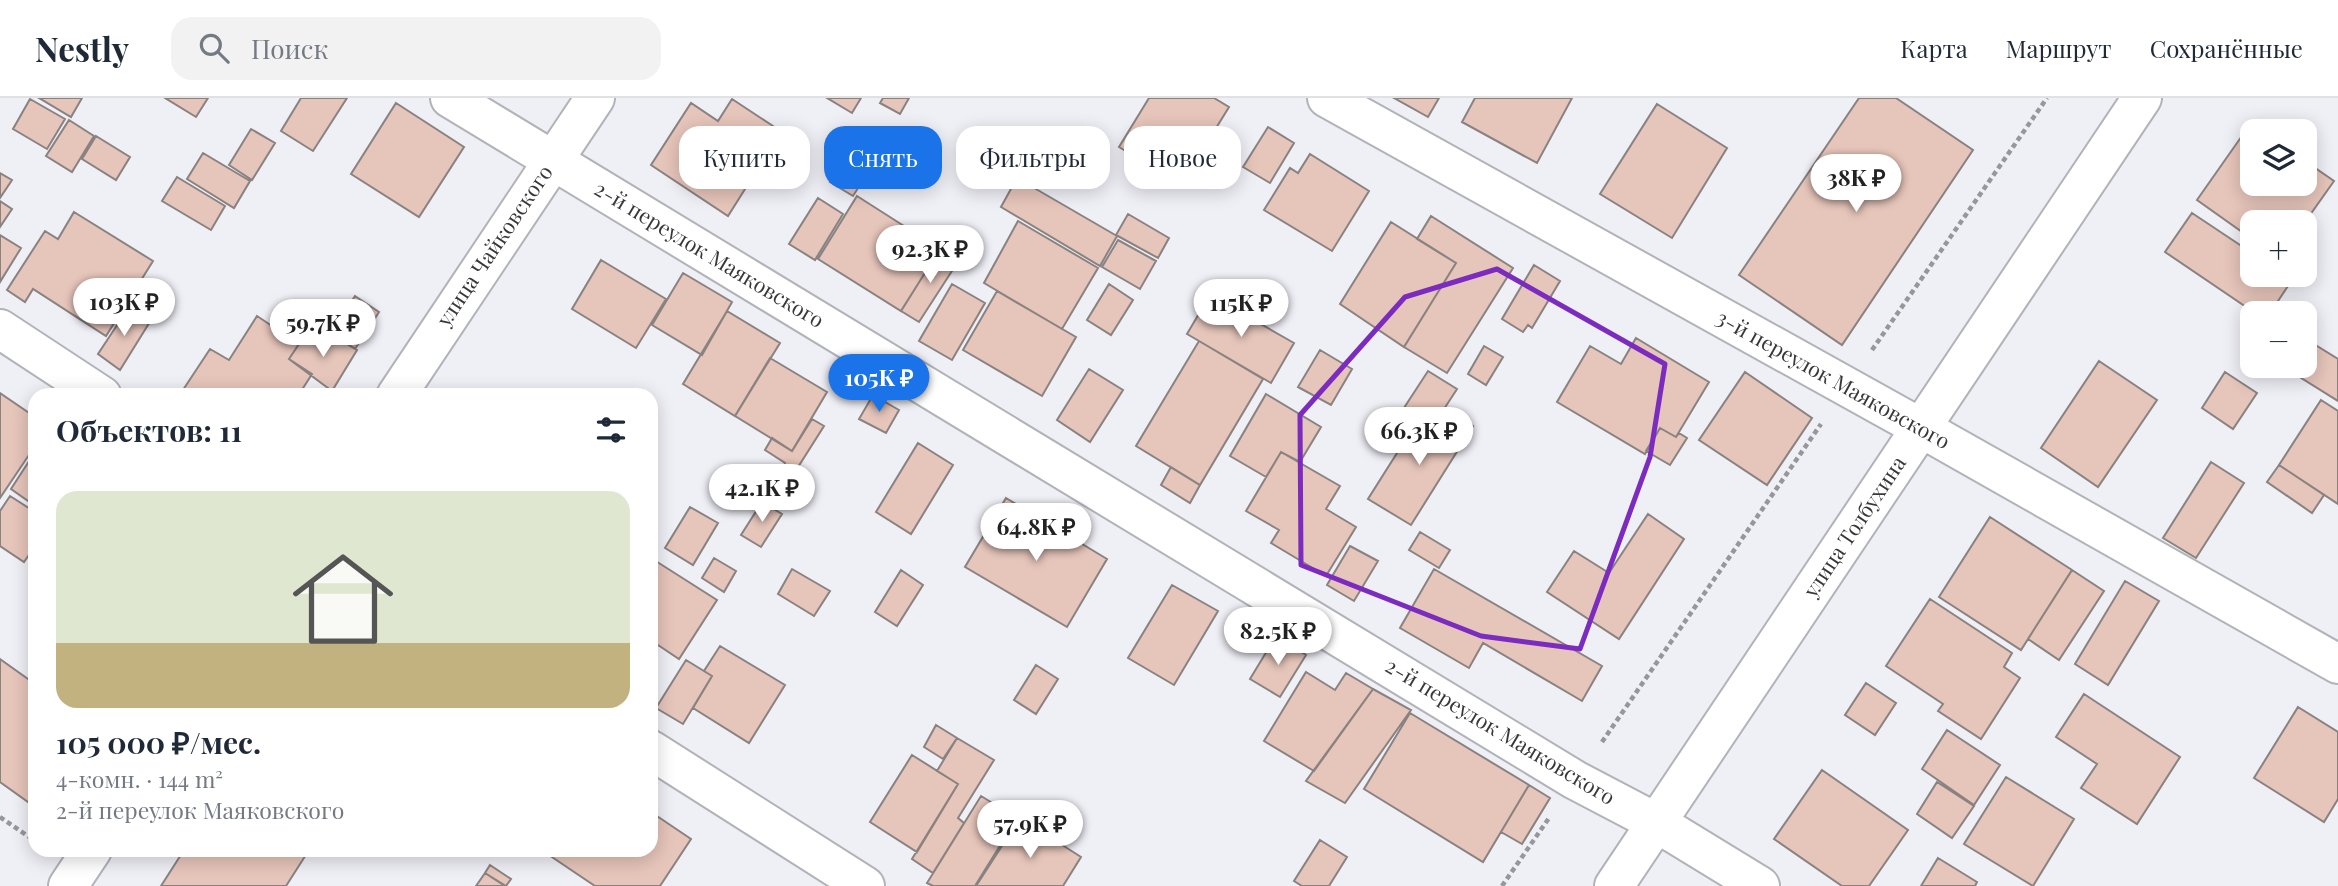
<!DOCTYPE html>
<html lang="ru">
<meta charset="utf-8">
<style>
body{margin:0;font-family:"Playfair Display",serif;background:#f2f2f3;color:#1f2937;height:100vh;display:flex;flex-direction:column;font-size:26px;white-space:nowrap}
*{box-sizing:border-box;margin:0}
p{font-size:23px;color:#747a83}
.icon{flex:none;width:38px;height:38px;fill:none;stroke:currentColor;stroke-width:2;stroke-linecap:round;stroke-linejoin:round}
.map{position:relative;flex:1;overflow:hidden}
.drawer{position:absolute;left:28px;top:290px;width:630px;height:469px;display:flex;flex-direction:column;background:#fff;border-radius:21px;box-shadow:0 4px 18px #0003}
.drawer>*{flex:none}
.hud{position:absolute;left:679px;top:28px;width:665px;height:63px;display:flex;gap:14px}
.buttons{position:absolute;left:2240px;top:21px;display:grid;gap:14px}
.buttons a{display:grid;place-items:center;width:77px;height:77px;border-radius:14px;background:#fff;box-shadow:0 4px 18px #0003;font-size:35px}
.price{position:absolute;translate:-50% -60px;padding:0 16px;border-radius:24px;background:#fff;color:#222;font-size:23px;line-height:46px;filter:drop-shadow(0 2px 4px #0008)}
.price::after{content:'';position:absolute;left:50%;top:42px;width:21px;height:16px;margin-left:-10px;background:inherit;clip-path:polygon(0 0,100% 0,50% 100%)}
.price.on{background:#1a73e8;color:#fff}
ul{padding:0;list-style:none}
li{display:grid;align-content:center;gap:14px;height:371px;padding:0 28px}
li+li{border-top:2px solid #e0e1e3}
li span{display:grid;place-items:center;height:217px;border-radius:21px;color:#555}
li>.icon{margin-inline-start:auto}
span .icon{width:126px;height:126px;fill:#fffc;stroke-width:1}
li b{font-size:30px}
h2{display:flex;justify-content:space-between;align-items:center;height:84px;padding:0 28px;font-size:30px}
.tag{padding:0 24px;border-radius:21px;background:#fff;box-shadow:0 4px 18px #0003;font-size:24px;line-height:63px}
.tag.on{background:#1a73e8;color:#fff}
header{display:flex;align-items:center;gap:42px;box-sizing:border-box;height:98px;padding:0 35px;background:#fff;border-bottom:2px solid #e0e1e3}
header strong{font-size:33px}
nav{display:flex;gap:38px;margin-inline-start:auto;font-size:24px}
.search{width:490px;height:63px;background:#f2f2f3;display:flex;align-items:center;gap:18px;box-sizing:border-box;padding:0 24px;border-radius:21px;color:#747a83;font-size:26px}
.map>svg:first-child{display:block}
.building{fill:#e6c5ba;stroke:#898280;stroke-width:2}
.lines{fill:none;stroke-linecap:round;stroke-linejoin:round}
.minor-casing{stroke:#b2b3b9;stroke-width:42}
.path{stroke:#96969b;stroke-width:4.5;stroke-dasharray:5 3.5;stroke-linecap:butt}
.minor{stroke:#fff;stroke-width:38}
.marked{fill:none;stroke:#7b2cbf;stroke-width:5;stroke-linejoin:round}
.labels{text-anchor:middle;stroke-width:5;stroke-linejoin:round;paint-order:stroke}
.street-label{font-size:21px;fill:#38383b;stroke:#fff}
</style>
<header>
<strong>Nestly</strong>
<div class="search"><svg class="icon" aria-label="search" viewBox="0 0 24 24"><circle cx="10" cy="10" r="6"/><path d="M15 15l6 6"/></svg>Поиск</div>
<nav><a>Карта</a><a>Маршрут</a><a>Сохранённые</a></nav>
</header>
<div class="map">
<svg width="2338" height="788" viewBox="0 0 2338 788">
<rect width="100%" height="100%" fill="#efeff6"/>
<path class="building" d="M39 0H82L71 19Z
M165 0H208L196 19Z
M301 0H347L313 53 281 33Z
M827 0H861L852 15Z
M883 0H909L900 16 880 5Z
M1149 0H1214L1229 9 1181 87 1119 49Z
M1394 0H1439L1428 19Z
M1475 0H1572L1537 65 1462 24Z
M1859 0H1896L1973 52 1842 247 1739 177Z
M30 1 65 21 47 51 13 31Z
M732 1 773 28 748 66 757 72 728 118 651 67 691 5 718 23Z
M396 5 464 49 419 119 351 76Z
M1657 6 1727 50 1672 140 1600 96Z
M69 22 94 38 72 74 46 58Z
M2251 25 2263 33H2252V86H2305V63L2334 83 2305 124H2252V141L2197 102Z
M1268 29 1294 45 1270 85 1243 69Z
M251 31 275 45 252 82 229 67Z
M96 38 130 59 116 82 82 61Z
M854 47 876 62 853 98 830 84Z
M203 55 250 83 234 110 187 81Z
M1310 56 1369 93 1332 153 1264 112 1290 70 1298 75Z
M0 75 12 82 0 100Z
M177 79 225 108 211 132 162 103Z
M1017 80 1117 138 1100 168 1001 109Z
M857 98 940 151 901 213 818 161Z
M818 100 843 116 815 162 789 146Z
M0 103 12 111 0 129Z
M74 114 153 163 106 238 33 191 25 204 7 192 45 133 58 141Z
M2192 115 2252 155V177H2284L2292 182 2270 215H2255L2165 154Z
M1128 116 1169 140 1158 160 1116 137Z
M1431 118 1513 170 1447 275 1404 249 1456 165 1417 141Z
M1018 123 1098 170 1062 231 984 185Z
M1391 124 1456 165 1404 249 1340 206Z
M0 137 21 150 0 184Z
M1118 142 1156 163 1140 191 1102 169Z
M940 151 959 162 919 224 901 213Z
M601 162 666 201 636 250 572 211Z
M1534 167 1560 183 1532 230 1528 227 1523 234 1502 221Z
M683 175 732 204 702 257 652 227Z
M952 186 985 205 952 262 919 243Z
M1109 186 1133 202 1111 237 1087 222Z
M997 193 1076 239 1042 298 963 252Z
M1210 197 1294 245 1271 285 1187 236Z
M355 198 379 214 355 251 331 236Z
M129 209 151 222 120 272 98 256Z
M727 213 780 245 735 318 683 286Z
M257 218 299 246 289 261 312 276 298 298H179L210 251 229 262Z
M307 234 325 246 331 236 357 252 332 293 289 261Z
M1636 240 1709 284 1676 339 1660 330 1645 356 1557 304 1590 248 1621 266Z
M1199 243 1263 281 1200 387 1136 348Z
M2309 243 2338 261V303L2290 273 2294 268H2305V250Z
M1484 248 1503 259 1486 287 1468 276Z
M1320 252 1352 271 1331 307 1298 289Z
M770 260 827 294 792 353 735 318Z
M2099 263 2157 302 2098 389 2041 350Z
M1089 271 1123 292 1090 344 1057 322Z
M1428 273 1457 291 1431 331 1402 313Z
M1745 274 1812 320 1767 387 1699 342Z
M2225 274 2257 295 2233 331 2202 310Z
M0 295 35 319V348L0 400Z
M1266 296 1321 329 1300 364 1281 354 1266 379 1230 358Z
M873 297 899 312 886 335 859 321Z
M2321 302 2338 313V406L2279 367Z
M1449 312 1473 328 1411 427 1368 401 1416 325 1433 336Z
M812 321 824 328 793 377 783 370 785 365 765 352 772 340 792 353Z
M1660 330 1676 339 1679 335 1687 340 1670 367 1646 353Z
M918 345 953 367 911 436 876 414Z
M35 354V398L31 405 11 391Z
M1281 354 1340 388 1326 411 1356 429 1326 478 1271 445 1279 432 1246 413Z
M2211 364 2244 385 2196 460 2163 440Z
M2279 367 2324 397 2312 415 2267 384Z
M1171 369 1200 387 1190 405 1161 387Z
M10 398 35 414V448L24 464 0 448V413Z
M1006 400 1107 461 1067 529 965 469Z
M762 404 782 416 761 449 741 437Z
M690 409 718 425 693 467 665 450Z
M1648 416 1684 441 1619 541 1547 494 1574 453 1609 475Z
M1990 419 2072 472 2021 552 1939 499Z
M1420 434 1450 452 1439 470 1409 452Z
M1350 448 1378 463 1354 503 1327 487Z
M651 460 717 502 679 561 658 547 651 557Z
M714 460 736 473 724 494 702 480Z
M792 471 830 493 814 518 778 496Z
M1434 471 1602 568 1582 603 1483 545 1469 570 1400 530Z
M901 472 923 487 897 528 875 514Z
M2072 472 2104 493 2059 562 2028 541Z
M2125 483 2159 503 2108 587 2075 566Z
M1172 487 1218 513 1174 587 1128 560Z
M1930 501 2012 555 2004 569 2020 580 1981 641 1938 613 1943 606 1886 568Z
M1276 538 1306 557 1280 599 1250 581Z
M720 548 785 587 749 645 693 610 712 578 704 573Z
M0 561 35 586V709L0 684Z
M686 562 712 578 683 626 656 610Z
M1036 567 1058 581 1036 616 1014 602Z
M1306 574 1335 592 1346 575 1373 591 1314 673 1264 643Z
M1866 585 1896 605 1875 637 1845 617Z
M1373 591 1411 612 1345 705 1306 683Z
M2084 596 2180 659 2137 726 2081 690 2097 666 2056 639Z
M2298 609 2338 634V701L2324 724 2254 680Z
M1410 615 1529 687 1483 764 1364 691Z
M936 627 957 640 943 661 924 649Z
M1947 632 2000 667 1974 707 1922 671Z
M957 640 994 662 958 720 964 725 933 775 912 761 958 686 937 673Z
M912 657 958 686 917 754 870 724Z
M1822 672 1908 732 1869 788H1842L1774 741Z
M2006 679 2074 721 2033 788 1964 746Z
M1937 684 1974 708 1952 740 1917 716Z
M1529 687 1550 700 1522 746 1501 734Z
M981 698 1017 720 975 788H933L927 785Z
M651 714 691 741 660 788H595L546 755 548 752H651Z
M1020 720 1081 759 1063 788H976Z
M1320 742 1347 759 1329 788H1302L1294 783Z
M184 752H309L286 788H161Z
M1938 760 1977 784 1975 788H1921Z
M490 767 511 781 506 788 485 775Z
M485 775 505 788H476Z"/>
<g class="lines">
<defs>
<path id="minor" d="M450 0 1575 682 1657 725 1760 788
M1327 0 1921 330 2338 566
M0 231 102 298
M396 298 595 0
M651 652 865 788
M68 788 92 752
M1614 788 2142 0"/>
</defs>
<use href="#minor" class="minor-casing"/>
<path class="path" d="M1872 252 2047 0
M1602 644 1821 326
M0 719 35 743
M1502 788 1549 720"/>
<use href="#minor" class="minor"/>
</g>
<path class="marked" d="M1497 171 1665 266 1650 359 1580 551 1481 538 1301 467 1300 317 1405 199Z"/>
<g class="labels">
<g class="street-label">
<text transform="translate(495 148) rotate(-56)" y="7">улица Чайковского</text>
<text transform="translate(709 157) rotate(31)" y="7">2-й переулок Маяковского</text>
<text transform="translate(1833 282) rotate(29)" y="7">3-й переулок Маяковского</text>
<text transform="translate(1855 429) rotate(-56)" y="7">улица Толбухина</text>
<text transform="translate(1500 634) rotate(31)" y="7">2-й переулок Маяковского</text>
</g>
</g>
</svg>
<div class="buttons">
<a><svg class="icon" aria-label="layers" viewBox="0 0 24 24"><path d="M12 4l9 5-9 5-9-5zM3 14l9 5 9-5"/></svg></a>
<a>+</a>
<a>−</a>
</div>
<b class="price" style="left:1856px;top:116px">38K ₽</b>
<b class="price" style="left:930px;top:187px">92.3K ₽</b>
<b class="price" style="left:124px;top:240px">103K ₽</b>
<b class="price" style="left:1241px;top:241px">115K ₽</b>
<b class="price" style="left:323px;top:261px">59.7K ₽</b>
<b class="price on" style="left:879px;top:316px">105K ₽</b>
<b class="price" style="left:1419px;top:369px">66.3K ₽</b>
<b class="price" style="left:762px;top:426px">42.1K ₽</b>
<b class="price" style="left:1036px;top:465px">64.8K ₽</b>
<b class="price" style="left:1278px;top:569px">82.5K ₽</b>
<b class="price" style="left:1030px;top:762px">57.9K ₽</b>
<div class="hud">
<a class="tag">Купить</a>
<a class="tag on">Снять</a>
<a class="tag">Фильтры</a>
<a class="tag">Новое</a>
</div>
<section class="drawer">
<h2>Объектов: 11<svg class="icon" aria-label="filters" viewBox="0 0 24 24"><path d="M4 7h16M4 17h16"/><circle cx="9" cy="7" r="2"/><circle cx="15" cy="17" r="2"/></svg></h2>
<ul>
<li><span style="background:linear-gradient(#dfe7d0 70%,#c2b280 0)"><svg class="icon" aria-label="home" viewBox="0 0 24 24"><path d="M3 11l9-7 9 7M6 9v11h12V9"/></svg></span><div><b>105 000 ₽/мес.</b><p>4-комн. · 144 m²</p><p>2-й переулок Маяковского</p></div></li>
</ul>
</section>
</div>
